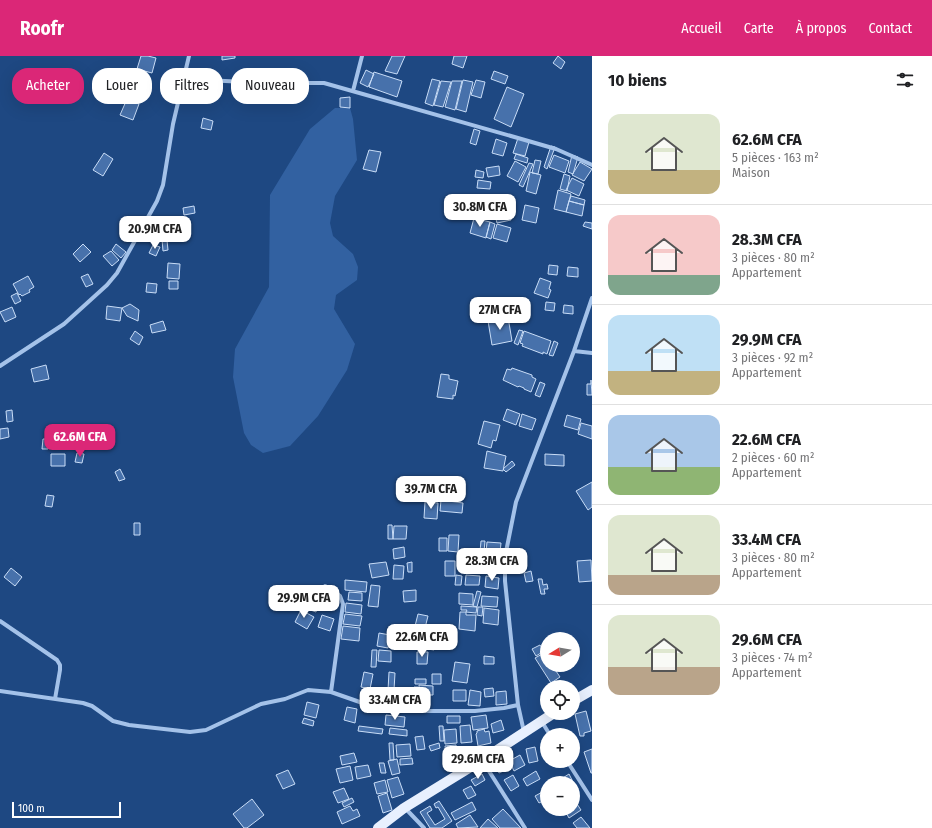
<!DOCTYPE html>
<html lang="fr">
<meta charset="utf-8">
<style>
body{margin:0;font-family:"Fira Sans Condensed",sans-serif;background:#f6f6f6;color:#202124;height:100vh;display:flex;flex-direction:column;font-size:15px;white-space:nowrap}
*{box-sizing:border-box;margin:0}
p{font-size:13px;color:#757577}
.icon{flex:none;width:22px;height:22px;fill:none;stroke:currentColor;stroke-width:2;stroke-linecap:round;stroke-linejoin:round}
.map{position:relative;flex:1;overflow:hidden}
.drawer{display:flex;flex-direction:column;background:#fff;width:340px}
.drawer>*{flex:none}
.top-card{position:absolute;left:12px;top:12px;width:380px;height:36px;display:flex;gap:8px}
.needle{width:26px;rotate:259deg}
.buttons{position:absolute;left:540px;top:576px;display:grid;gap:8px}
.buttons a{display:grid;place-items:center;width:40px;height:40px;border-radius:50%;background:#fff;box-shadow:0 4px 16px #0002;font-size:20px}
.scale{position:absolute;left:12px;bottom:10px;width:109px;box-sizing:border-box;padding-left:4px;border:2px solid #fff;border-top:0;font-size:11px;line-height:14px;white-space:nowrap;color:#fff;-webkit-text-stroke:3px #1e4882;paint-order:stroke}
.price{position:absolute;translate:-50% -34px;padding:0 9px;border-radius:8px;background:#fff;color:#222;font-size:13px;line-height:26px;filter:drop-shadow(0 1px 2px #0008)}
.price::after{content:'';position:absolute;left:50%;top:24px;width:12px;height:9px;margin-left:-6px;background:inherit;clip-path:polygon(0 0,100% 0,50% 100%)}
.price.on{background:#db2777;color:#fff}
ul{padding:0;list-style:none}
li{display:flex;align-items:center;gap:12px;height:100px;padding:0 16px}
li+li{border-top:1px solid #e0e0e0}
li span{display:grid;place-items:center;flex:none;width:112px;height:80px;border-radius:12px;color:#555}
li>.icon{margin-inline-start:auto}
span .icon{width:48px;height:48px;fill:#fffc;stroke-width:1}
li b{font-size:17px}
h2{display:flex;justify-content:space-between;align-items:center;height:48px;padding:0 16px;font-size:17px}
.chip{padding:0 14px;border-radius:16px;background:#fff;box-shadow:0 4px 16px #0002;font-size:14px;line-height:36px}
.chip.on{background:#db2777;color:#fff}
header{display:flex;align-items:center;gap:24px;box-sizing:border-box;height:56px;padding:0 20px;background:#db2777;color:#fff}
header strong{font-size:19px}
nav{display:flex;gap:22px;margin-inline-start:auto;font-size:14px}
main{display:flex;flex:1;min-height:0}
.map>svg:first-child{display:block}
.green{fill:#3261a1}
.building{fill:#4771ab;stroke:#c9ddf7}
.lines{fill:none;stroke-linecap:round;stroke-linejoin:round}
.minor{stroke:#a4c2e9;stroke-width:4}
.primary{stroke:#e8f0fe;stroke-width:10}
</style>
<header>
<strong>Roofr</strong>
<nav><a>Accueil</a><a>Carte</a><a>À propos</a><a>Contact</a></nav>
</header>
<main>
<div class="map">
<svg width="592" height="772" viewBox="0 0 592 772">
<rect width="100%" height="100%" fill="#1e4882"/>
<path class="green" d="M335 52H350L353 63 357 104 335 140 330 167 333 180 353 198 358 211 357 224 336 239 334 253 355 288 347 314 318 360 290 390 263 397 251 389 244 377 233 321 235 293 269 231 270 139 310 73Z"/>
<path class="building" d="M141 0H148L156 2 152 17 137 13Z
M222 0H235V2L222 4Z
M392 0H405L397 18 385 15Z
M454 0H467L463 12 452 8Z
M558 0 565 6 561 13 553 7Z
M366 14 374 18 368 31 360 27Z
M32 15 43 22 38 31 26 24Z
M494 15 508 20 505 28 491 23Z
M374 16 402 25 397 41 369 31Z
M432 23 440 25 433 50 425 47Z
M463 24 473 26 466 56 456 53Z
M476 24 485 26 481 42 471 39Z
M441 25 451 26 443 51 434 49Z
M452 25H462L455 54 445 51Z
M507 31 524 38 511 71 494 63Z
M350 41V52L340 51V42Z
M127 43 139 48 133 64 120 59Z
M203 62 213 65 211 74 201 72Z
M474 73 480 75 476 89 470 87Z
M518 82 529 86 525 100 513 97Z
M496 83 507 87 503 100 492 97Z
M551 90 555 91 547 113 544 111Z
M369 94 381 96 376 116 363 113Z
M104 97 113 103 103 120 93 114Z
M516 98 528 102 527 107 514 103Z
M554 99 569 105 565 117 549 111Z
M572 99 578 101 573 118 568 116Z
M535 104 541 105 538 118 532 117Z
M515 105 526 111 518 126 507 120Z
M580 106 592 113 584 125 572 119Z
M529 107 533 108 523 131 519 129Z
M499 110 500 119 488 121 486 112Z
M476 114 484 116 483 122 475 121Z
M530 116 541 119 536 138 526 135Z
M564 118 570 120 567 135 560 133Z
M572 122 584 128 579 140 566 134Z
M478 124 491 126 490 133 477 132Z
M558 134 571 138 566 156 554 153Z
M571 140 585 144 584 149 569 145Z
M569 145 584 149 582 160 566 156Z
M525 149 539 152 536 167 522 164Z
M194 150 195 157 184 159 183 152Z
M510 157 511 164 497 167 495 159Z
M474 162 490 166 486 182 470 177Z
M490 166 495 168 491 183 486 181Z
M585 166 592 167V173L583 170Z
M497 168 511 172 507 186 493 182Z
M162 183 167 184 168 194 163 195Z
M83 188 91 196 80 206 73 198Z
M116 188 126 196 121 202 112 194Z
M153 189 160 191 156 200 149 197Z
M111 195 119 204 112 210 103 200Z
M168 207 180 208 179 223 167 222Z
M549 209 558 210 557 219 548 218Z
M568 211 578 212V221L567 220Z
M88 218 93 228 86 231 81 221Z
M28 220 34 231 29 234 30 236 22 240 20 238 19 239 13 228Z
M540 222 551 226 549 233 551 234 548 242 534 237Z
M169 225H178V233H169Z
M147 227 157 228 156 237 146 236Z
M17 237 21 245 15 248 11 240Z
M546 246 555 247 554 255 545 254Z
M130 248 139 254 138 265 127 260 122 252Z
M564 249 573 250V258L563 257Z
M107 250 122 252 120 265 106 263Z
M12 251 16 261 5 266 0 256Z
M508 261 512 285 492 289 488 265Z
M163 265 166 274 152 277 150 269Z
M519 274 523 275 518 289 514 287Z
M135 275 143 281 139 289 130 283Z
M524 275 551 285 547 298 543 296V298L522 290 523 288 520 287Z
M554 285 558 287 553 300 549 299Z
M46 309 49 323 34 326 31 313Z
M512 312 532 319V321L536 323 531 336 524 333V332L519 330 518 331 503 324 507 313 511 314Z
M441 318 449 319V323L458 325 455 340 453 339V343L437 341Z
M591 324 592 339H587V328H591Z
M540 326 545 328 540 341 535 339Z
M507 353 520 358 516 369 503 364Z
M12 354 13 365 7 366 6 355Z
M522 358 536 363 532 374 519 370Z
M567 359 581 363 578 374 564 370Z
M484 365 500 369 496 385 493 384 491 392 478 388Z
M581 367 592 370V383L578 378Z
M8 372 9 381 0 383V373Z
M43 383H49L48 393H42Z
M73 383H81V393L73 392Z
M487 395 506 400 503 415 484 412Z
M77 397 84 398 82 407 75 406Z
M51 398H65V410H51Z
M545 398 564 399V410L545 409Z
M512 405 515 409 506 416 503 413Z
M120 413 125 423 119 425 115 416Z
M592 426V451L588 454 576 435Z
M47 439 54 440 52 451 45 450Z
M441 444 463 447 462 457 440 455Z
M425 446 438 447 437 463 424 462Z
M134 467H140V479H134Z
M388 469H392L393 483H388Z
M394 470H407L406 483H393Z
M449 479H459L458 496 448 495Z
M439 482H447V495H439Z
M481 485H485L484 496H480Z
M487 486 501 487 500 497 486 496Z
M404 491 405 501 394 503 393 493Z
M591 504 592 525 579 526 577 505Z
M445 505H455V520H445Z
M386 506 389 519 372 522 369 508Z
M412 506V516H408L407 507Z
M394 509 404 510 403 523H393Z
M11 512 22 521 15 530 4 521Z
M531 515 533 525 526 526 524 517Z
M456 519 462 520 461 529H455Z
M466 519 480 520 479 529H465Z
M486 520 499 522 498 533 485 531Z
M538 523H542L543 529 547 528 548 533H544L545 538H541Z
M345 524 367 526 366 536 345 534Z
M371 529 380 530 378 551 368 550Z
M416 534V545L404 546 403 535Z
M477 535 481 536 477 551 473 550Z
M349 536 362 537V545L348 544Z
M303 537 320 542 316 556 299 550Z
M459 537 473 538V549L459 548Z
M482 540 498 541 497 551 481 550Z
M346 547 362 549 361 558 345 556Z
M461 550 477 551 476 557 466 556 467 554H461Z
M478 551H483L482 560 477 559Z
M484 552 499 554 498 569 483 567Z
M301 554 314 561 307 573 295 566Z
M460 556H466V559H476L475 575 459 573Z
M345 558 362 560 360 570 343 568Z
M418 558 428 560 424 576 414 574Z
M322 559 334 563 330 575 318 571Z
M343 570 360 572 359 585 341 583Z
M393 576 403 577V591H392Z
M379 577 390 579 388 592 377 590Z
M422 582 435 584 434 594 421 592Z
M540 589 544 595 536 600 532 593Z
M372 594H377L376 611H371Z
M379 594 391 595V606L378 605Z
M417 596H428L427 608H417Z
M544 597 547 601V609H552L560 621 551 627 535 602Z
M484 600 494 601V608H484Z
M455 606 470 608 467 627 452 625Z
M364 616 373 618 370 633 361 631Z
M389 616 395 617 394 634H388Z
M432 618H441V628H432Z
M415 623H426V628H415Z
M419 629 433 630V639H424V637L419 636Z
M414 631H418L416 653 412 652Z
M493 632 494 640 485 641 484 633Z
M453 634H466V645H453Z
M470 634 481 636 480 650 468 649Z
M506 635 507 648 496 649V636Z
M307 646 319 649 316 662 304 659Z
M418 648H428V652H418Z
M347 651 357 653 355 667 344 664Z
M586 655 591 675 584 677V680H580L575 658Z
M386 659 405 661 404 671 385 669Z
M486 659 488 672 473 674 471 661Z
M447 660H460V667H447Z
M304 662 314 665 313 670 302 667Z
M501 664 504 674 493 677 491 668Z
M470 669 472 686 461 687 460 670Z
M359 670 383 673 382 678 358 675Z
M439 670H443L444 685H440Z
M390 672 407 674V680L389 678Z
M456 673 457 687 445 688 444 674Z
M484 673 485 676 489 675 491 687 478 690 476 678 477 677V675Z
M423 680 425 693 417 694 415 681Z
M389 687H393L394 704H390Z
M439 687 440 692 431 695 429 690Z
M410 688 411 700 397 701 396 689Z
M456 689 457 697 446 698 445 690Z
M535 691 538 705 529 707 526 693Z
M592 693V717H591L584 696Z
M354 697 357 706 342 709 340 700Z
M520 699 525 709 514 715 509 705Z
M412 702 413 708 400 709V703Z
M397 703 400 717 392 719 388 705Z
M506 705 510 712 499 717 496 711Z
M379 707H384L386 717H381Z
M368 709 371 720 357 723 355 711Z
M350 710 353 724 340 727 336 713Z
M288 714 295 728 283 733 276 719Z
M536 715 540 723 527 730 523 723Z
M482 718 485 724 475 730 471 724Z
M569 718 573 726 571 727H559L558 725Z
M513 719 519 730 511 735 504 724Z
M398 721 404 738 392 742 387 724Z
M385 724 388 736 377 738 374 727Z
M471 730 476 739 468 743 463 734Z
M344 732 349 743 338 747 333 736Z
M546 734 547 743 539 747 535 740Z
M387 737 392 754 383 757 378 740Z
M352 742 354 746 344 751 342 747Z
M573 742 581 754 569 762 564 753H573Z
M252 743 264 759 247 772H244L233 758Z
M439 745 452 765 442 772H430L420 756 430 750 432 754 427 757 435 769 445 763 438 751 436 752 434 748Z
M472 746 476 754 455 764 451 757Z
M350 750 353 755 357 753 360 760 342 768 337 756Z
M503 753 521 772H500L492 763Z
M470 759 478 771 458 772 456 768Z
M581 761 590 772H577L573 767Z
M488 763 498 772H480Z"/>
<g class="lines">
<path class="minor" d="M184 23 266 27H324L511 80 556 93 592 109
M353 35 362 0
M574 295 592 297
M0 310 64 268 107 229 117 217 157 145 163 129 173 68 189 0
M325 530 340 540 343 548 331 636
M0 565 57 604 60 609V614L55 643
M0 635 83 647 92 650 113 665 129 669 190 676 206 674 261 648 285 643 308 634 331 636 374 651 395 655H475L504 652 518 649
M542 666 550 679
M524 676 518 649 505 525V501L516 446 574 295 592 242
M482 704 525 772
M567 705 592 744
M405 752 424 772"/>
<path class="primary" d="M573 645 592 634
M378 772 404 752 482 704 554 657"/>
</g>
</svg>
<div class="buttons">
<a><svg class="needle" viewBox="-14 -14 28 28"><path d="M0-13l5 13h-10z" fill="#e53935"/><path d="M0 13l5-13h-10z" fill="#757577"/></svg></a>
<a><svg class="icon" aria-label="locate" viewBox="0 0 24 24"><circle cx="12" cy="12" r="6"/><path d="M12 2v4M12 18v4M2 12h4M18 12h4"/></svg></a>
<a>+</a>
<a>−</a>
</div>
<div class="scale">100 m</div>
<b class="price" style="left:480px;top:172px">30.8M CFA</b>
<b class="price" style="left:155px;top:194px">20.9M CFA</b>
<b class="price" style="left:500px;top:275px">27M CFA</b>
<b class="price on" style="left:80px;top:402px">62.6M CFA</b>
<b class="price" style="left:431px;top:454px">39.7M CFA</b>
<b class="price" style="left:492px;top:526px">28.3M CFA</b>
<b class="price" style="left:304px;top:563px">29.9M CFA</b>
<b class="price" style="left:422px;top:602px">22.6M CFA</b>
<b class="price" style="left:395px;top:665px">33.4M CFA</b>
<b class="price" style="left:478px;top:724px">29.6M CFA</b>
<div class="top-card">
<a class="chip on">Acheter</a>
<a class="chip">Louer</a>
<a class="chip">Filtres</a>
<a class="chip">Nouveau</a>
</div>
</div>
<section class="drawer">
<h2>10 biens<svg class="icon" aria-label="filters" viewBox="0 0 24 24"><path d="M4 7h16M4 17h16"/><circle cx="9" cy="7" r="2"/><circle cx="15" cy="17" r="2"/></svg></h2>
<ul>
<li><span style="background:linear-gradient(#dfe7d0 70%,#c2b280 0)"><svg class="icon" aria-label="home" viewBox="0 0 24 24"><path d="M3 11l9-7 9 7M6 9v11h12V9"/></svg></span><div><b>62.6M CFA</b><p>5 pièces · 163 m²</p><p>Maison</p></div></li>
<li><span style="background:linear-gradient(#f6c9c9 75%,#7fa58c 0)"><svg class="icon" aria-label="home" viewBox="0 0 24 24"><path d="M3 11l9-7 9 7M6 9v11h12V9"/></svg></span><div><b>28.3M CFA</b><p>3 pièces · 80 m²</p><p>Appartement</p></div></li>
<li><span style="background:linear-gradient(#bfe0f5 70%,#c2b280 0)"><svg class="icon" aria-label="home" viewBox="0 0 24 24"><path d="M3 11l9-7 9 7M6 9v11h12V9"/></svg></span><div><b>29.9M CFA</b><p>3 pièces · 92 m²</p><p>Appartement</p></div></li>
<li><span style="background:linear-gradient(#a9c7e8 65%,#8fb573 0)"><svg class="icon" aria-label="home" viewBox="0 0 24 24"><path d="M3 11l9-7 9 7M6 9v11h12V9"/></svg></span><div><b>22.6M CFA</b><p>2 pièces · 60 m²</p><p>Appartement</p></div></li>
<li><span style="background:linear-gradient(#dfe7d0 75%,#b9a48a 0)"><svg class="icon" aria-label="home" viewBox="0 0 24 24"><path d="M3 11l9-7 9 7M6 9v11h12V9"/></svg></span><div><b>33.4M CFA</b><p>3 pièces · 80 m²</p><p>Appartement</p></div></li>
<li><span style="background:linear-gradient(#dfe7d0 65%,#b9a48a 0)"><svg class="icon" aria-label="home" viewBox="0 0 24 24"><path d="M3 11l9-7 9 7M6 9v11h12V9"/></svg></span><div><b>29.6M CFA</b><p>3 pièces · 74 m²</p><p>Appartement</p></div></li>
</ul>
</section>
</main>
